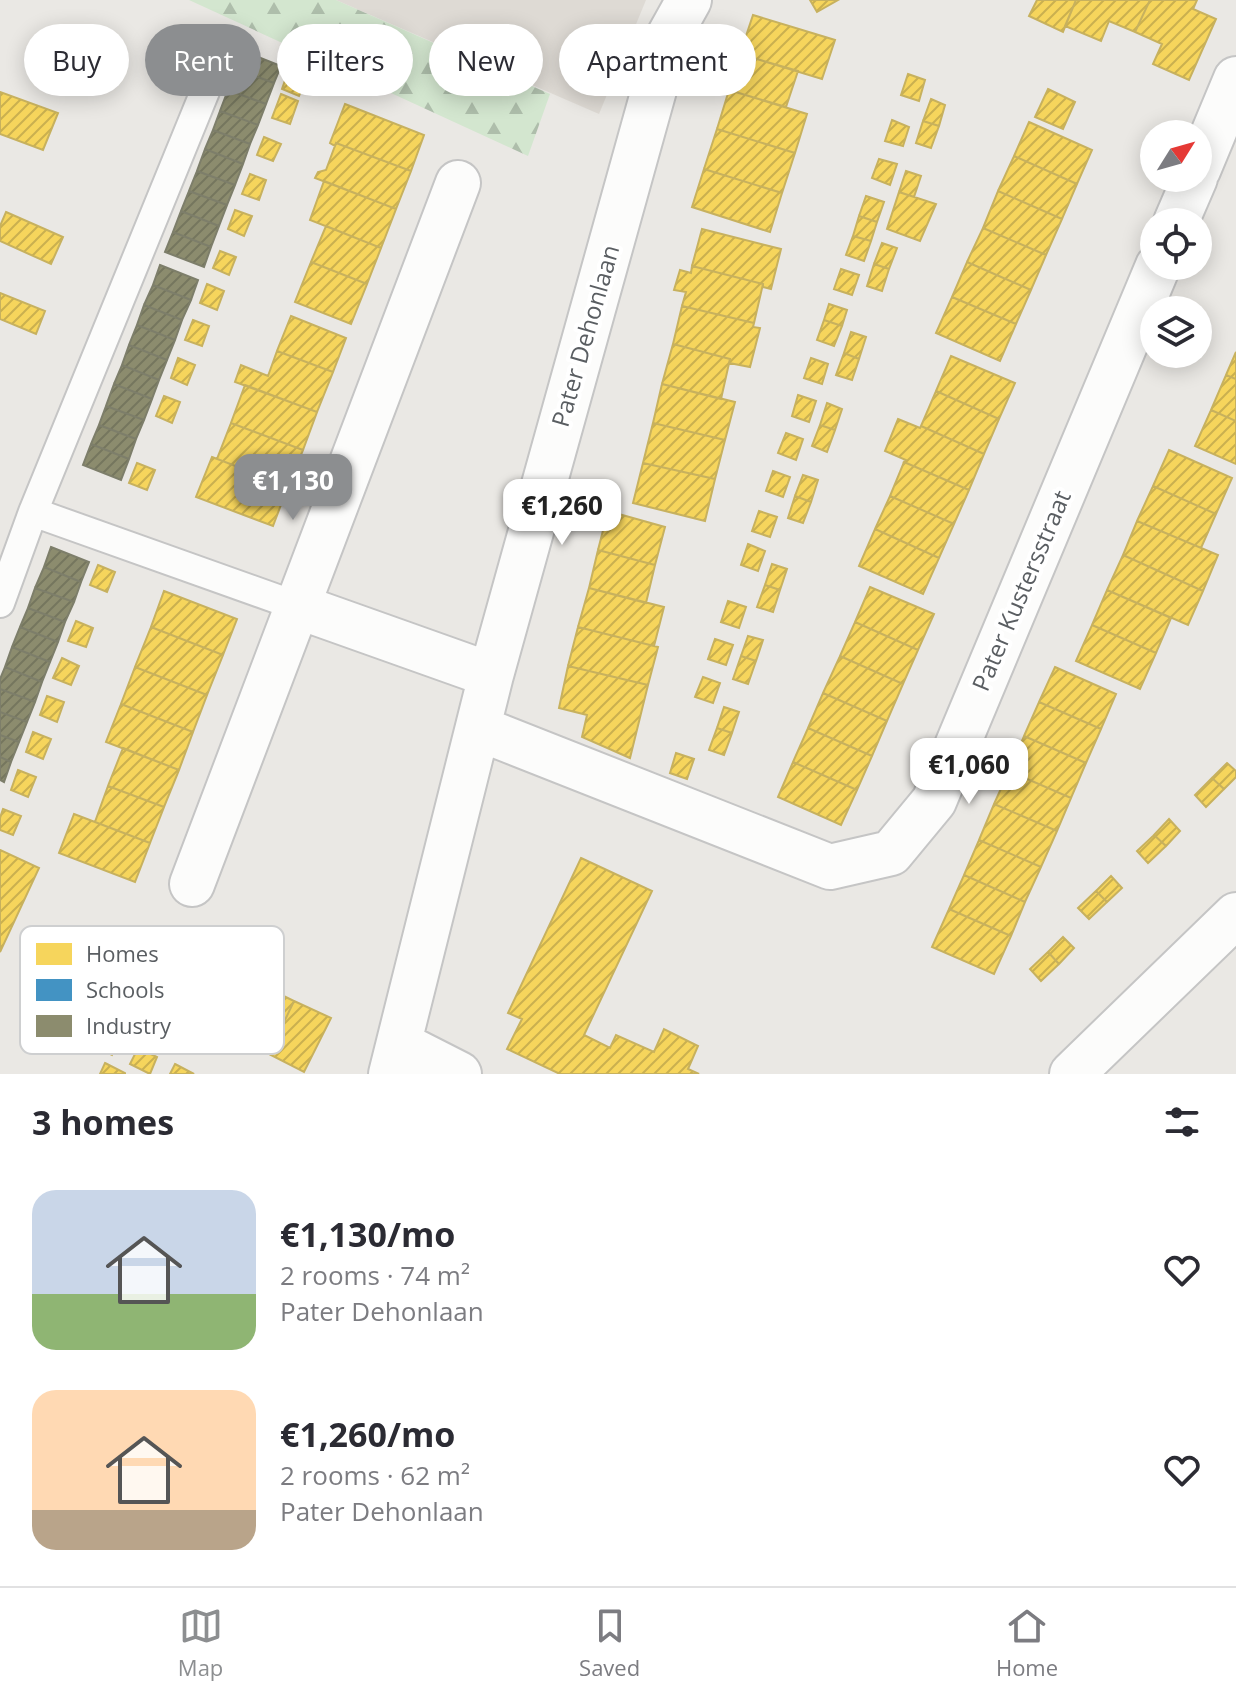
<!DOCTYPE html>
<meta charset="utf-8">
<style>
body{margin:0;font-family:"Open Sans",sans-serif;background:#f2f2f3;color:#2b2b33;height:100vh;display:flex;flex-direction:column;font-size:30px;white-space:nowrap}
*{box-sizing:border-box;margin:0}
p{font-size:26px;color:#7c7c81}
.icon{flex:none;width:44px;height:44px;fill:none;stroke:currentColor;stroke-width:2;stroke-linecap:round;stroke-linejoin:round}
.map{position:relative;height:1074px;overflow:hidden}
.drawer{display:flex;flex-direction:column;background:#fff;flex:1}
.drawer>*{flex:none}
.banner{position:absolute;left:24px;top:24px;width:800px;height:72px;display:flex;gap:16px}
.needle{width:52px;rotate:53deg}
.fabs{position:absolute;left:1140px;top:120px;display:grid;gap:16px}
.fabs a{display:grid;place-items:center;width:72px;height:72px;border-radius:50%;background:#fff;box-shadow:0 4px 20px #0003;font-size:40px}
.price{position:absolute;translate:-50% -68px;padding:0 18px;border-radius:16px;background:#fff;color:#222;font-size:26px;line-height:52px;filter:drop-shadow(0 2px 4px #0008)}
.price::after{content:'';position:absolute;left:50%;top:48px;width:24px;height:18px;margin-left:-12px;background:inherit;clip-path:polygon(0 0,100% 0,50% 100%)}
.price.active{background:#8c8e90;color:#fff}
ul{padding:0;list-style:none}
li{display:flex;align-items:center;gap:24px;height:200px;padding:0 32px}
li span{display:grid;place-items:center;flex:none;width:224px;height:160px;border-radius:24px;color:#555}
li>.icon{margin-inline-start:auto}
span .icon{width:96px;height:96px;fill:#fffc;stroke-width:1}
li b{font-size:34px}
h2{display:flex;justify-content:space-between;align-items:center;height:96px;padding:0 32px;font-size:34px}
.tag{padding:0 28px;border-radius:36px;background:#fff;box-shadow:0 4px 20px #0003;font-size:28px;line-height:72px}
.tag.active{background:#8c8e90;color:#fff}
.menu{display:flex;justify-content:space-around;align-items:center;height:112px;border-top:2px solid #e1e1e2;background:#fff;font-size:22px;color:#7c7c81}
.menu a{display:grid;justify-items:center;gap:4px}
.menu .active{color:#8c8e90}
.map>svg:first-child{display:block}
.education{fill:#dedad4}
.forest{fill:url(#forest-firs)}
.homes{fill:url(#homes-hatch);stroke:#c7b15e;stroke-width:2}
.schools{fill:url(#schools-hatch);stroke:#4a83a6;stroke-width:2}
.industry{fill:url(#industry-hatch);stroke:#7d7e6a;stroke-width:2}
.lines{fill:none;stroke-linecap:round;stroke-linejoin:round}
.service-casing{stroke:#c5c5c5;stroke-width:32}
.minor-casing{stroke:#c5c5c5;stroke-width:48}
.service{stroke:#fcfcfb;stroke-width:28}
.minor{stroke:#fcfcfb;stroke-width:44}
.labels{text-anchor:middle;stroke-width:8;stroke-linejoin:round;paint-order:stroke}
.street-label{font-size:24px;fill:#5a5e62;stroke:#fff}
.key{fill:#fff;stroke:#cecfd0;stroke-width:2}
.key-label{font-size:22px;fill:#5a5e62}
</style>
<div class="map">
<svg width="1236" height="1074" viewBox="0 0 1236 1074">
<defs>
<pattern id="forest-firs" width="22" height="20" patternUnits="userSpaceOnUse" patternTransform="scale(2)"><rect width="22" height="20" fill="#d3e6cf"/><path d="M5 1l3.5 6h-7zM16 11l3.5 6h-7z" fill="#aebeab"/></pattern>
<pattern id="homes-hatch" width="6" height="6" patternUnits="userSpaceOnUse" patternTransform="scale(2)"><rect width="6" height="6" fill="#f6d55c"/><path d="M-1 1l2-2M0 6l6-6M5 7l2-2" fill="none" stroke="#cab04f"/></pattern>
<pattern id="schools-hatch" width="6" height="6" patternUnits="userSpaceOnUse" patternTransform="scale(2)"><rect width="6" height="6" fill="#4393c3"/><path d="M-1 1l2-2M0 6l6-6M5 7l2-2" fill="none" stroke="#3b7ba2"/></pattern>
<pattern id="industry-hatch" width="6" height="6" patternUnits="userSpaceOnUse" patternTransform="scale(2)"><rect width="6" height="6" fill="#8c8c6e"/><path d="M-1 1l2-2M0 6l6-6M5 7l2-2" fill="none" stroke="#75765e"/></pattern>
</defs>
<rect width="100%" height="100%" fill="#eae8e4"/>
<path class="education" d="M336 0H646L599 114Z"/>
<path class="forest" d="M189 0H336L550 94 528 156Z"/>
<path class="homes" d="M810 0H838L817 12Z
M1037 0H1076L1063 32 1029 16Z
M1076 0H1150L1135 32 1109 21 1101 41 1065 26Z
M1150 0H1197L1193 9 1216 19 1189 80 1153 64 1162 44 1135 32Z
M753 15 835 40 822 79 740 54Z
M740 54 798 71 786 107 729 90Z
M289 69 307 76 299 96 282 89Z
M908 74 925 80 919 101 901 95Z
M1048 89 1075 102 1063 129 1035 117Z
M729 90 807 114 795 153 717 129Z
M0 92 58 113 43 150 0 134Z
M281 94 298 101 290 124 272 118Z
M931 99 945 105 939 126 923 121Z
M345 104 424 135 411 171 336 143 335 146 330 143Z
M892 120 909 127 903 146 885 141Z
M923 121 939 126 931 148 916 143Z
M1029 122 1092 150 1077 184 1014 156Z
M717 129 795 153 782 193 704 169Z
M264 137 281 144 273 161 257 155Z
M336 143 411 171 396 209 315 178 318 172 326 170Z
M1014 156 1077 184 1062 219 998 191Z
M879 159 897 164 890 185 872 178Z
M704 169 782 193 770 232 692 207Z
M906 171 921 176 914 197 899 192Z
M250 174 266 180 259 200 242 194Z
M324 181 396 209 381 248 310 220Z
M998 191 1062 219 1046 255 983 228Z
M899 192 936 204 920 241 887 229Z
M866 196 884 202 877 222 859 216Z
M235 210 252 216 244 236 228 229Z
M6 212 63 237 51 264 0 241V226Z
M859 216 877 222 871 241 853 236Z
M326 226 381 248 367 284 311 262Z
M983 228 1046 255 1031 290 967 262Z
M702 229 781 249 771 289 763 287V284L692 266Z
M853 236 871 241 864 261 846 255Z
M882 243 897 248 889 269 874 264Z
M220 251 236 257 229 275 213 268Z
M311 262 367 284 351 324 295 302Z
M967 262 1031 290 1016 324 952 297Z
M874 264 889 269 882 291 867 286Z
M692 266 763 284 754 323 682 306 686 292 674 290 680 270 691 273Z
M841 269 859 275 852 295 834 289Z
M207 284 224 291 217 310 200 303Z
M0 293 45 311 36 334 0 319Z
M952 297 1016 324 1000 361 936 333Z
M829 304 847 310 842 326 824 320Z
M682 306 754 323 753 327 760 328 750 367 729 363 730 359 673 344Z
M291 316 346 338 333 372 277 351Z
M193 320 209 326 202 346 185 340Z
M824 320 842 326 834 346 817 340Z
M851 332 866 337 859 359 844 353Z
M673 344 730 359 721 399 662 384Z
M277 351 333 372 317 412 235 382 241 365 268 376Z
M1236 352V379L1226 375Z
M844 353 859 359 852 380 836 375Z
M951 356 1015 383 999 419 936 391Z
M178 358 195 365 187 385 171 378Z
M811 358 828 364 822 384 804 378Z
M1226 375 1236 379V421L1211 410Z
M662 384 735 402 725 440 653 423Z
M245 385 317 412 303 450 231 423Z
M936 391 999 419 984 454 921 426Z
M798 395 816 401 809 422 792 416Z
M164 396 180 402 172 423 156 416Z
M827 403 842 409 835 430 820 425Z
M1211 410 1236 421V464L1195 446Z
M898 419 920 428 921 426 984 454 969 490 904 462 906 460 885 451Z
M231 423 303 450 288 486 217 459Z
M653 423 725 440 715 479 643 463Z
M820 425 835 430 827 452 812 446Z
M786 433 803 439 796 460 778 453Z
M1169 450 1232 478 1216 514 1153 486Z
M212 457 288 486 273 526 196 497Z
M904 462 969 490 954 524 890 496Z
M137 463 155 470 147 490 129 483Z
M643 463 715 479 705 521 633 503Z
M773 471 790 477 783 497 766 491Z
M803 475 818 480 811 502 795 496Z
M1153 486 1216 514 1201 548 1137 521Z
M795 496 811 502 803 523 788 518Z
M890 496 954 524 939 558 875 529Z
M608 511 665 527 655 565 598 550Z
M759 511 777 517 770 537 752 531Z
M1137 521 1218 555 1203 591 1123 555Z
M875 529 939 558 923 594 859 566Z
M748 544 765 551 758 571 741 565Z
M598 550 655 565 646 603 589 588Z
M1123 555 1203 591 1188 625 1107 590Z
M772 564 787 569 780 590 765 585Z
M98 565 115 572 107 592 90 585Z
M765 585 780 590 773 612 757 607Z
M870 587 934 614 918 650 855 622Z
M589 588 664 607 654 646 578 627Z
M1107 590 1171 618 1156 653 1092 625Z
M164 591 237 619 223 655 151 627Z
M728 601 746 607 739 628 721 622Z
M76 621 93 628 86 647 68 641Z
M855 622 918 650 903 684 840 656Z
M1092 625 1156 653 1140 689 1076 661Z
M151 627 223 655 207 695 135 667Z
M578 627 658 647 648 685 568 666Z
M748 636 763 640 756 661 741 656Z
M715 639 733 645 726 665 708 659Z
M741 656 756 661 748 684 733 679Z
M840 656 903 684 887 721 823 693Z
M62 658 79 666 71 685 53 678Z
M568 666 648 685 630 758 582 737 587 715 559 708Z
M135 667 207 695 193 732 121 704Z
M1055 667 1116 694 1101 729 1039 702Z
M703 677 720 683 713 703 695 697Z
M823 693 887 721 872 756 808 728Z
M47 696 64 702 57 722 40 715Z
M1039 702 1101 729 1086 763 1024 736Z
M121 704 193 732 179 770 106 742Z
M724 707 739 712 732 733 717 728Z
M717 728 732 733 724 755 709 750Z
M808 728 872 756 857 790 793 762Z
M33 732 51 739 43 759 26 752Z
M1024 736 1086 763 1071 798 1009 771Z
M123 748 179 770 164 807 108 786Z
M676 753 694 759 687 779 670 773Z
M793 762 857 790 841 825 778 797Z
M1227 763 1236 771V777L1224 789 1212 778Z
M18 770 36 777 28 797 11 790Z
M1009 771 1071 798 1057 831 994 804Z
M1212 778 1224 789 1206 807 1195 795Z
M108 786 164 807 150 843 95 822Z
M994 804 1057 831 1041 867 979 840Z
M3 809 21 816 13 835 0 830V818Z
M74 814 150 843 135 882 59 853Z
M1169 819 1180 831 1166 846 1154 835Z
M1154 835 1166 846 1148 863 1137 851Z
M979 840 1041 867 1025 902 964 875Z
M0 850 39 868 0 952Z
M581 858 652 891 584 1035 610 1048 616 1035 654 1052 664 1029 698 1046 688 1069 699 1074H560L507 1049 522 1019 508 1013Z
M964 875 1025 902 1011 936 949 909Z
M1111 876 1122 888 1107 902 1096 891Z
M1096 891 1107 902 1089 919 1078 908Z
M949 909 1011 936 994 974 932 947Z
M1063 937 1074 948 1059 964 1048 952Z
M1048 952 1059 964 1041 981 1030 969Z
M257 983 294 1001 269 1054 232 1037Z
M294 1001 331 1018 304 1072 269 1054Z
M101 1029 120 1039 112 1055 93 1046Z
M138 1048 157 1057 150 1074 130 1064Z
M105 1063 125 1073V1074H100Z
M175 1064 194 1074H170Z"/>
<path class="schools" d="M468 56 494 66 487 85 461 75Z"/>
<path class="industry" d="M243 51 281 66 274 83 236 69Z
M236 69 274 83 266 104 228 90Z
M228 90 266 104 258 125 220 111Z
M220 111 258 125 250 144 213 130Z
M213 130 250 144 243 164 205 149Z
M205 149 243 164 235 185 197 171Z
M197 171 235 185 227 205 189 191Z
M189 191 227 205 219 226 181 211Z
M181 211 219 226 211 247 173 232Z
M173 232 211 247 204 267 165 252Z
M160 265 198 280 191 300 153 285Z
M153 285 191 300 182 320 144 305Z
M144 305 182 320 175 340 137 325Z
M137 325 175 340 167 360 129 345Z
M129 345 167 360 159 380 122 365Z
M122 365 159 380 152 399 114 384Z
M114 384 152 399 144 420 106 406Z
M106 406 144 420 136 439 99 425Z
M99 425 136 439 129 459 91 444Z
M91 444 129 459 121 480 83 465Z
M51 547 89 562 81 582 44 567Z
M44 567 81 582 74 602 35 588Z
M35 588 74 602 65 622 28 608Z
M28 608 65 622 58 642 20 627Z
M20 627 58 642 50 662 12 647Z
M12 647 50 662 42 682 5 667Z
M5 667 42 682 35 702 0 689V679Z
M0 689 35 702 27 722 0 712Z
M0 712 27 722 19 742 0 735Z
M0 735 19 742 11 762 0 757Z
M0 757 11 762 4 782 0 780Z"/>
<g class="lines">
<defs>
<path id="service" d="M33 512 297 606
M0 603 33 512 226 40"/>
<path id="minor" d="M1198 170 1236 79
M1176 222 1195 178
M297 606 491 675
M478 728 830 867 891 853 934 801 1158 266
M192 884 458 183
M400 1044 459 1074
M391 1074 491 675 669 36 689 0
M1072 1074 1236 915"/>
</defs>
<use href="#service" class="service-casing"/>
<use href="#minor" class="minor-casing"/>
<use href="#service" class="service"/>
<use href="#minor" class="minor"/>
</g>
<g class="labels">
<g class="street-label">
<text transform="translate(586 336) rotate(-74)" y="8">Pater Dehonlaan</text>
<text transform="translate(1022 591) rotate(-67)" y="8">Pater Kustersstraat</text>
</g>
</g>
<rect x="20" y="926" width="264" height="128" rx="12" class="key"/>
<rect x="36" y="943" width="36" height="22" fill="#f6d55c"/>
<rect x="36" y="979" width="36" height="22" fill="#4393c3"/>
<rect x="36" y="1015" width="36" height="22" fill="#8c8c6e"/>
<g class="key-label">
<text x="86" y="962">Homes</text>
<text x="86" y="998">Schools</text>
<text x="86" y="1034">Industry</text>
</g>
</svg>
<div class="fabs">
<a><svg class="needle" viewBox="-14 -14 28 28"><path d="M0-13l5 13h-10z" fill="#e53935"/><path d="M0 13l5-13h-10z" fill="#7c7c81"/></svg></a>
<a><svg class="icon" aria-label="locate" viewBox="0 0 24 24"><circle cx="12" cy="12" r="6"/><path d="M12 2v4M12 18v4M2 12h4M18 12h4"/></svg></a>
<a><svg class="icon" aria-label="layers" viewBox="0 0 24 24"><path d="M12 4l9 5-9 5-9-5zM3 14l9 5 9-5"/></svg></a>
</div>
<b class="price active" style="left:293px;top:522px">€1,130</b>
<b class="price" style="left:562px;top:547px">€1,260</b>
<b class="price" style="left:969px;top:806px">€1,060</b>
<div class="banner">
<a class="tag">Buy</a>
<a class="tag active">Rent</a>
<a class="tag">Filters</a>
<a class="tag">New</a>
<a class="tag">Apartment</a>
</div>
</div>
<section class="drawer">
<h2>3 homes<svg class="icon" aria-label="filters" viewBox="0 0 24 24"><path d="M4 7h16M4 17h16"/><circle cx="9" cy="7" r="2"/><circle cx="15" cy="17" r="2"/></svg></h2>
<ul>
<li><span style="background:linear-gradient(#c9d6e8 65%,#8fb573 0)"><svg class="icon" aria-label="home" viewBox="0 0 24 24"><path d="M3 11l9-7 9 7M6 9v11h12V9"/></svg></span><div><b>€1,130/mo</b><p>2 rooms · 74 m²</p><p>Pater Dehonlaan</p></div><svg class="icon" aria-label="heart" viewBox="0 0 24 24"><path d="M12 20l-8-8c-3-5 5-10 8-4 3-6 11-1 8 4z"/></svg></li>
<li><span style="background:linear-gradient(#ffd9b3 75%,#b9a48a 0)"><svg class="icon" aria-label="home" viewBox="0 0 24 24"><path d="M3 11l9-7 9 7M6 9v11h12V9"/></svg></span><div><b>€1,260/mo</b><p>2 rooms · 62 m²</p><p>Pater Dehonlaan</p></div><svg class="icon" aria-label="heart" viewBox="0 0 24 24"><path d="M12 20l-8-8c-3-5 5-10 8-4 3-6 11-1 8 4z"/></svg></li>
</ul>
</section>
<nav class="menu">
<a class="active"><svg class="icon" aria-label="map" viewBox="0 0 24 24"><path d="M3 6l6-2 6 2 6-2v14l-6 2-6-2-6 2zM9 4v14M15 6v14"/></svg>Map</a>
<a><svg class="icon" aria-label="saved" viewBox="0 0 24 24"><path d="M7 4h10v16l-5-4-5 4z"/></svg>Saved</a>
<a><svg class="icon" aria-label="home" viewBox="0 0 24 24"><path d="M3 11l9-7 9 7M6 9v11h12V9"/></svg>Home</a>
</nav>
